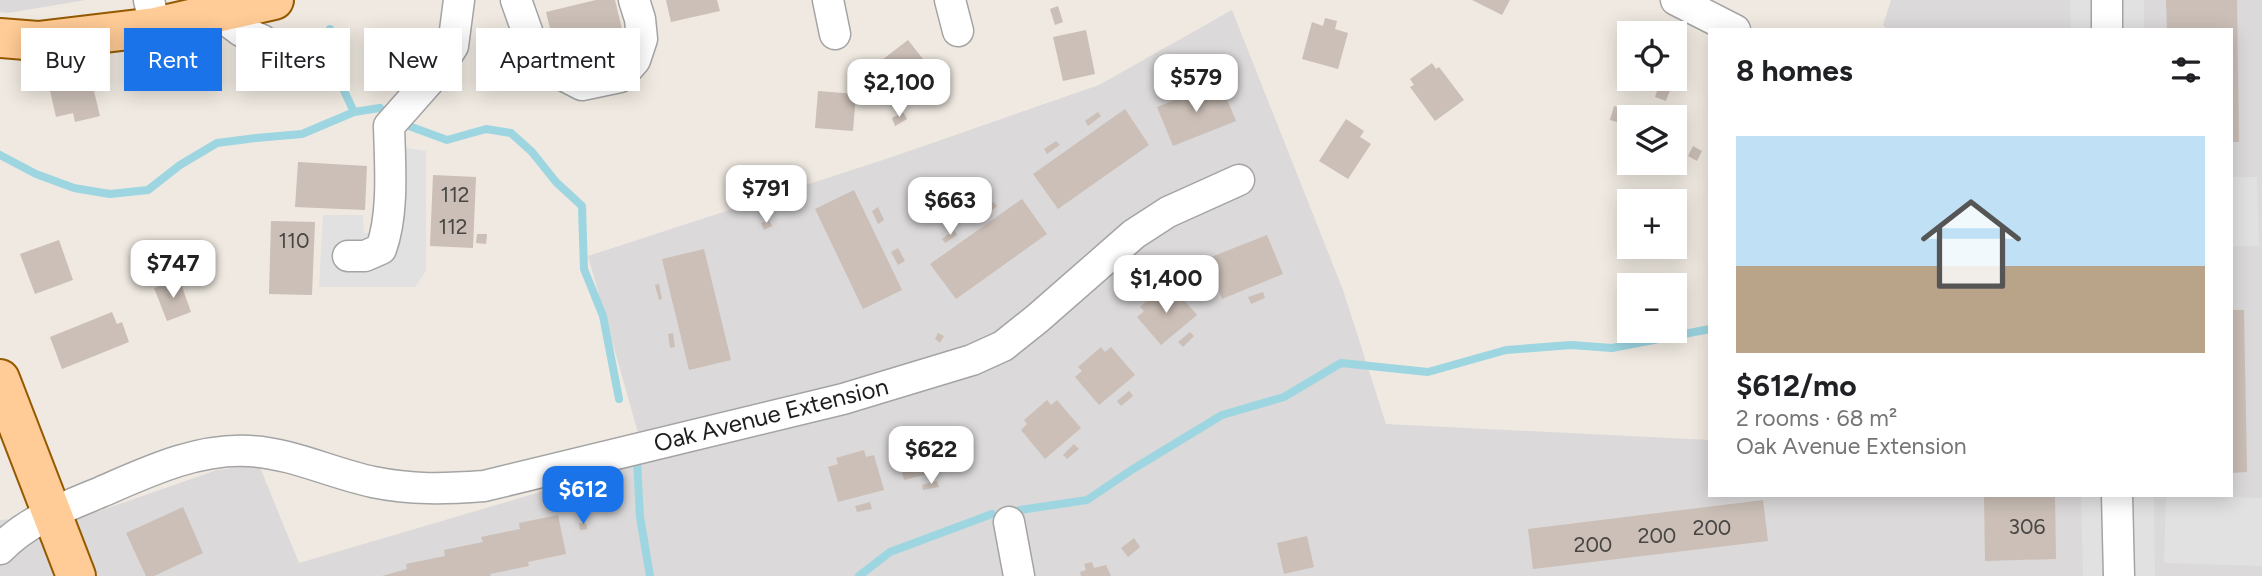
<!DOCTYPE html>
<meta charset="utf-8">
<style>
body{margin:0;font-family:Figtree,sans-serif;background:#f2f2f2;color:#202124;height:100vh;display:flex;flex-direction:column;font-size:26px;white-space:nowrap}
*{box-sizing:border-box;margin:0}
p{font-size:23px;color:#757577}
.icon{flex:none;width:38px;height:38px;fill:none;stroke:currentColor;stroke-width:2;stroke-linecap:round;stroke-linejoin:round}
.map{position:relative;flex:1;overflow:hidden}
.details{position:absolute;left:1708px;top:28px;width:525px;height:469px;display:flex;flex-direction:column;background:#fff;border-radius:0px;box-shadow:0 4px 18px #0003}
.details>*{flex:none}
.top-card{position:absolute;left:21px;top:28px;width:665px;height:63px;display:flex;gap:14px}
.controls{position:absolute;left:1617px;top:21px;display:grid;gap:14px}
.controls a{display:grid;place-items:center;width:70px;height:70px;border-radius:0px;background:#fff;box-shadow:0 4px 18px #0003;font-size:35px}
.price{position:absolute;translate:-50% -60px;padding:0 16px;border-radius:14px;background:#fff;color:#222;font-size:23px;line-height:46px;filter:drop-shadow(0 2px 4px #0008)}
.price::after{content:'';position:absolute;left:50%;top:42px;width:21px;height:16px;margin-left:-10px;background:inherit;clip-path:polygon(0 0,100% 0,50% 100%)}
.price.selected{background:#1a73e8;color:#fff}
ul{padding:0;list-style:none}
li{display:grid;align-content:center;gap:14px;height:371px;padding:0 28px}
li+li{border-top:2px solid #e0e0e0}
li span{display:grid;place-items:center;height:217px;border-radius:0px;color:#555}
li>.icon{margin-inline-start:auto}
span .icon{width:126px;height:126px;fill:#fffc;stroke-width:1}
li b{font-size:30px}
h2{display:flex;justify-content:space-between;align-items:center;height:84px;padding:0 28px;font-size:30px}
.tag{padding:0 24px;border-radius:0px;background:#fff;box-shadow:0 4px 18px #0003;font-size:24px;line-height:63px}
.tag.selected{background:#1a73e8;color:#fff}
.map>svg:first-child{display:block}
.residential{fill:#dbd9d9}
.parking{fill:#e1e1e1}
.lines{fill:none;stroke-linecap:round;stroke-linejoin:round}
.stream{stroke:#9dd6e1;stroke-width:8}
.building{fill:#cbbfb7}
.minor-casing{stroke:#a4a4a4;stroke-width:33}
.major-casing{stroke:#955a00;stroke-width:42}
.minor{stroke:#fff;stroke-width:30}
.major{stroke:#ffcb96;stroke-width:38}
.labels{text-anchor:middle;stroke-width:6;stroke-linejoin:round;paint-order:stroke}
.number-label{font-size:21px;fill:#484644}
.street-label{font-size:24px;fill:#1d1d1d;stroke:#fff}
</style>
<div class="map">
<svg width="2262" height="576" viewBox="0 0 2262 576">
<rect width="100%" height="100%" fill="#efe9e1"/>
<path class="residential" d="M0 0H86L8 13 0 12Z
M1891 0H2262V576H0V520L91 514 217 470 259 465 299 563 646 461 588 256 889 158 1099 85 1232 10 1343 290 1386 424 1710 440V495H2231V30H1888L1883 25Z"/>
<path class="parking" d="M2070 0H2144V30H2071Z
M381 144 426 151V271L415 287H319L323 215H363L364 233H375Z
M2231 177H2257L2259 246H2231Z
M2081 495H2154L2155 576H2083Z
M2166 495 2262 498V566L2164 563Z"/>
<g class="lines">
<path class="stream" d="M330 29 333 67 354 112
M409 126 447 140 486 129 511 133 532 152 556 182 582 206 584 269 603 316 619 399
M0 155 36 174 74 188 110 194 148 190 180 165 217 143 256 138 302 134 354 112 380 108
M637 461 640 517 650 576
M1020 510 1087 500 1133 469 1222 415 1284 397 1341 363 1428 372 1506 350 1571 345 1612 348 1710 329
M859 576 890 552 992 514"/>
</g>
<path class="building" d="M596 0H615L625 41 557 57 546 12Z
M666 0H717L720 11 671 22Z
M1472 0H1510L1502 15Z
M2166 0H2237L2239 142H2231V30H2167Z
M1058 6 1063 22 1055 25 1050 9Z
M1325 18 1337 21 1335 29 1348 33 1338 69 1302 59 1312 22 1323 26Z
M1086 30 1095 74 1063 81 1053 37Z
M908 40 938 78 908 101 878 63Z
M1432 63 1436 69 1439 67 1464 100 1435 121 1410 87 1414 85 1410 79Z
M89 70 100 116 75 122 73 113 56 117 48 82 55 80V78Z
M1191 77 1194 83 1179 89 1177 83Z
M1636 79H1674L1666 101 1655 97 1658 88Z
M1220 82 1236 121 1173 146 1157 107Z
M818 91 856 94 853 131 815 128Z
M1614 106 1627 110 1623 124 1610 120Z
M1125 109 1149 145 1058 209 1033 174Z
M903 112 907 119 895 126 892 118Z
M1098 112 1101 116 1088 126 1085 121Z
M1346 119 1364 131 1360 137 1371 144 1348 179 1319 161Z
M1056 141 1060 145 1047 154 1044 149Z
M1693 146 1702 151 1697 161 1688 156Z
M298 162 367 166 365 210 295 207Z
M433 175 476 177 473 248 430 246Z
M854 190 902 290 863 309 815 209Z
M1022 199 1047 234 956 299 930 264Z
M994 202 997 206 985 216 981 211Z
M878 207 884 220 878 224 872 211Z
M769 220 772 226 764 230 761 223Z
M271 221 315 222 312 295 269 294Z
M954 230 957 235 945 243 942 239Z
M477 234H487L486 244 476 243Z
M1267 235 1283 274 1222 299 1206 259Z
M59 240 73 280 35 294 20 254Z
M898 248 905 261 898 265 891 252Z
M704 249 731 360 689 370 662 259Z
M170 260 176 275 157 283 151 269Z
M179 278 191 312 167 321 154 288Z
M659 284 662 299 659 300 655 285Z
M1173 287 1197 315 1161 345 1137 317 1144 311 1140 307 1163 288 1167 292Z
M1263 292 1265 298 1251 304 1248 297Z
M2231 310H2244L2247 472 2231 473Z
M112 312 117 324 122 322 129 342 62 369 50 337Z
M1190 332 1194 336 1183 347 1178 342Z
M673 333 675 347 670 348 668 334Z
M938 333 944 336 940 343 935 339Z
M1101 347 1105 352 1111 347 1135 375 1099 405 1075 377 1082 371 1078 367Z
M1129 391 1133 396 1121 406 1117 401Z
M1047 400 1051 405 1057 400 1081 428 1045 459 1021 430 1027 424 1024 420Z
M931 428 933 435 940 433 950 468 904 480 895 444 903 442 902 436Z
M1074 444 1079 449 1067 459 1063 455Z
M864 450 866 457 874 455 884 490 838 502 828 467 838 464 836 458Z
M937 481 939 487 923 490 922 485Z
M1984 495H2055L2056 559 1985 561Z
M1763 500 1768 541 1533 569 1528 529Z
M870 502 872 509 857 512 855 506Z
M183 507 203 553 154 576H146L126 533Z
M558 515 566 554 528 562 529 566 490 574 491 576H382L407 569 406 564 445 556 444 550 483 542 481 537 520 529 519 523Z
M579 523H586L587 529 580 530Z
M1307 536 1314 567 1284 574 1277 543Z
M1134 538 1140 547 1128 557 1121 548Z
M1092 562 1094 568 1106 565 1111 576H1081L1080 572 1086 570 1084 564Z"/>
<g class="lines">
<defs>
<path id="minor" d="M149 0 155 27
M516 0 532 45 553 70 582 85 620 77 635 60 642 39 640 19 634 0
M828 0 835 34
M950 0 958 31
M1676 0 1735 30
M2107 0V30
M217 13 241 31 262 40
M348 256H365L381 249C394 214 390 164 389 126L435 74 453 46 459 0
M2117 495 2119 576
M1009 522 1019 576
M0 549C28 520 65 507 101 492 147 472 197 448 249 451 291 453 331 473 373 482 412 490 444 489 484 486L843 399 972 360 1003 346 1038 318 1134 234 1168 212 1239 180"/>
<path id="major" d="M0 38 38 41 155 27 274 0
M0 379 76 576"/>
</defs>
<use href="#minor" class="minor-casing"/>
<use href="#major" class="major-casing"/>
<use href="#minor" class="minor"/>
<use href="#major" class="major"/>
</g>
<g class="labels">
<g class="number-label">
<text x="455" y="202">112</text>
<text x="453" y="234">112</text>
<text x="294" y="248">110</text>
<text x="2027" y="534">306</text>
<text x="1712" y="535">200</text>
<text x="1657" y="543">200</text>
<text x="1593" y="552">200</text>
</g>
<g class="street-label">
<text transform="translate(771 415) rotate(-14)" y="8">Oak Avenue Extension</text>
</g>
</g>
</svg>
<div class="controls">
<a><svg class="icon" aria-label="locate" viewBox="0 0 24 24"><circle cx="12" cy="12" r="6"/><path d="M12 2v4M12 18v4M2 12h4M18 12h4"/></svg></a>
<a><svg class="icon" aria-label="layers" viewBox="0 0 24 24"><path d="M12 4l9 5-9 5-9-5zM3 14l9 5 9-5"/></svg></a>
<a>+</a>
<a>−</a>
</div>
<b class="price" style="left:1196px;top:114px">$579</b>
<b class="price" style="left:899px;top:119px">$2,100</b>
<b class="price" style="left:766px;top:225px">$791</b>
<b class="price" style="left:950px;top:237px">$663</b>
<b class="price" style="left:173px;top:300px">$747</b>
<b class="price" style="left:1166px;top:315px">$1,400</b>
<b class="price" style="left:931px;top:486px">$622</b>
<b class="price selected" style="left:583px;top:526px">$612</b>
<div class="top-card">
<a class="tag">Buy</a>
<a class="tag selected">Rent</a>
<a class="tag">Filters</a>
<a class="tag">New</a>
<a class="tag">Apartment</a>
</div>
<section class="details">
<h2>8 homes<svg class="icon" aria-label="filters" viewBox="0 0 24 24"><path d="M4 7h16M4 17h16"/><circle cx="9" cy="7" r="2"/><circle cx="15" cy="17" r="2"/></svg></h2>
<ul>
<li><span style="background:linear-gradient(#bfe0f5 60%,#b9a48a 0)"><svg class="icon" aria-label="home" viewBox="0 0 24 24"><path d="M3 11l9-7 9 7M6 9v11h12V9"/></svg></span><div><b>$612/mo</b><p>2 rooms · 68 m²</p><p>Oak Avenue Extension</p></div></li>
</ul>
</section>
</div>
